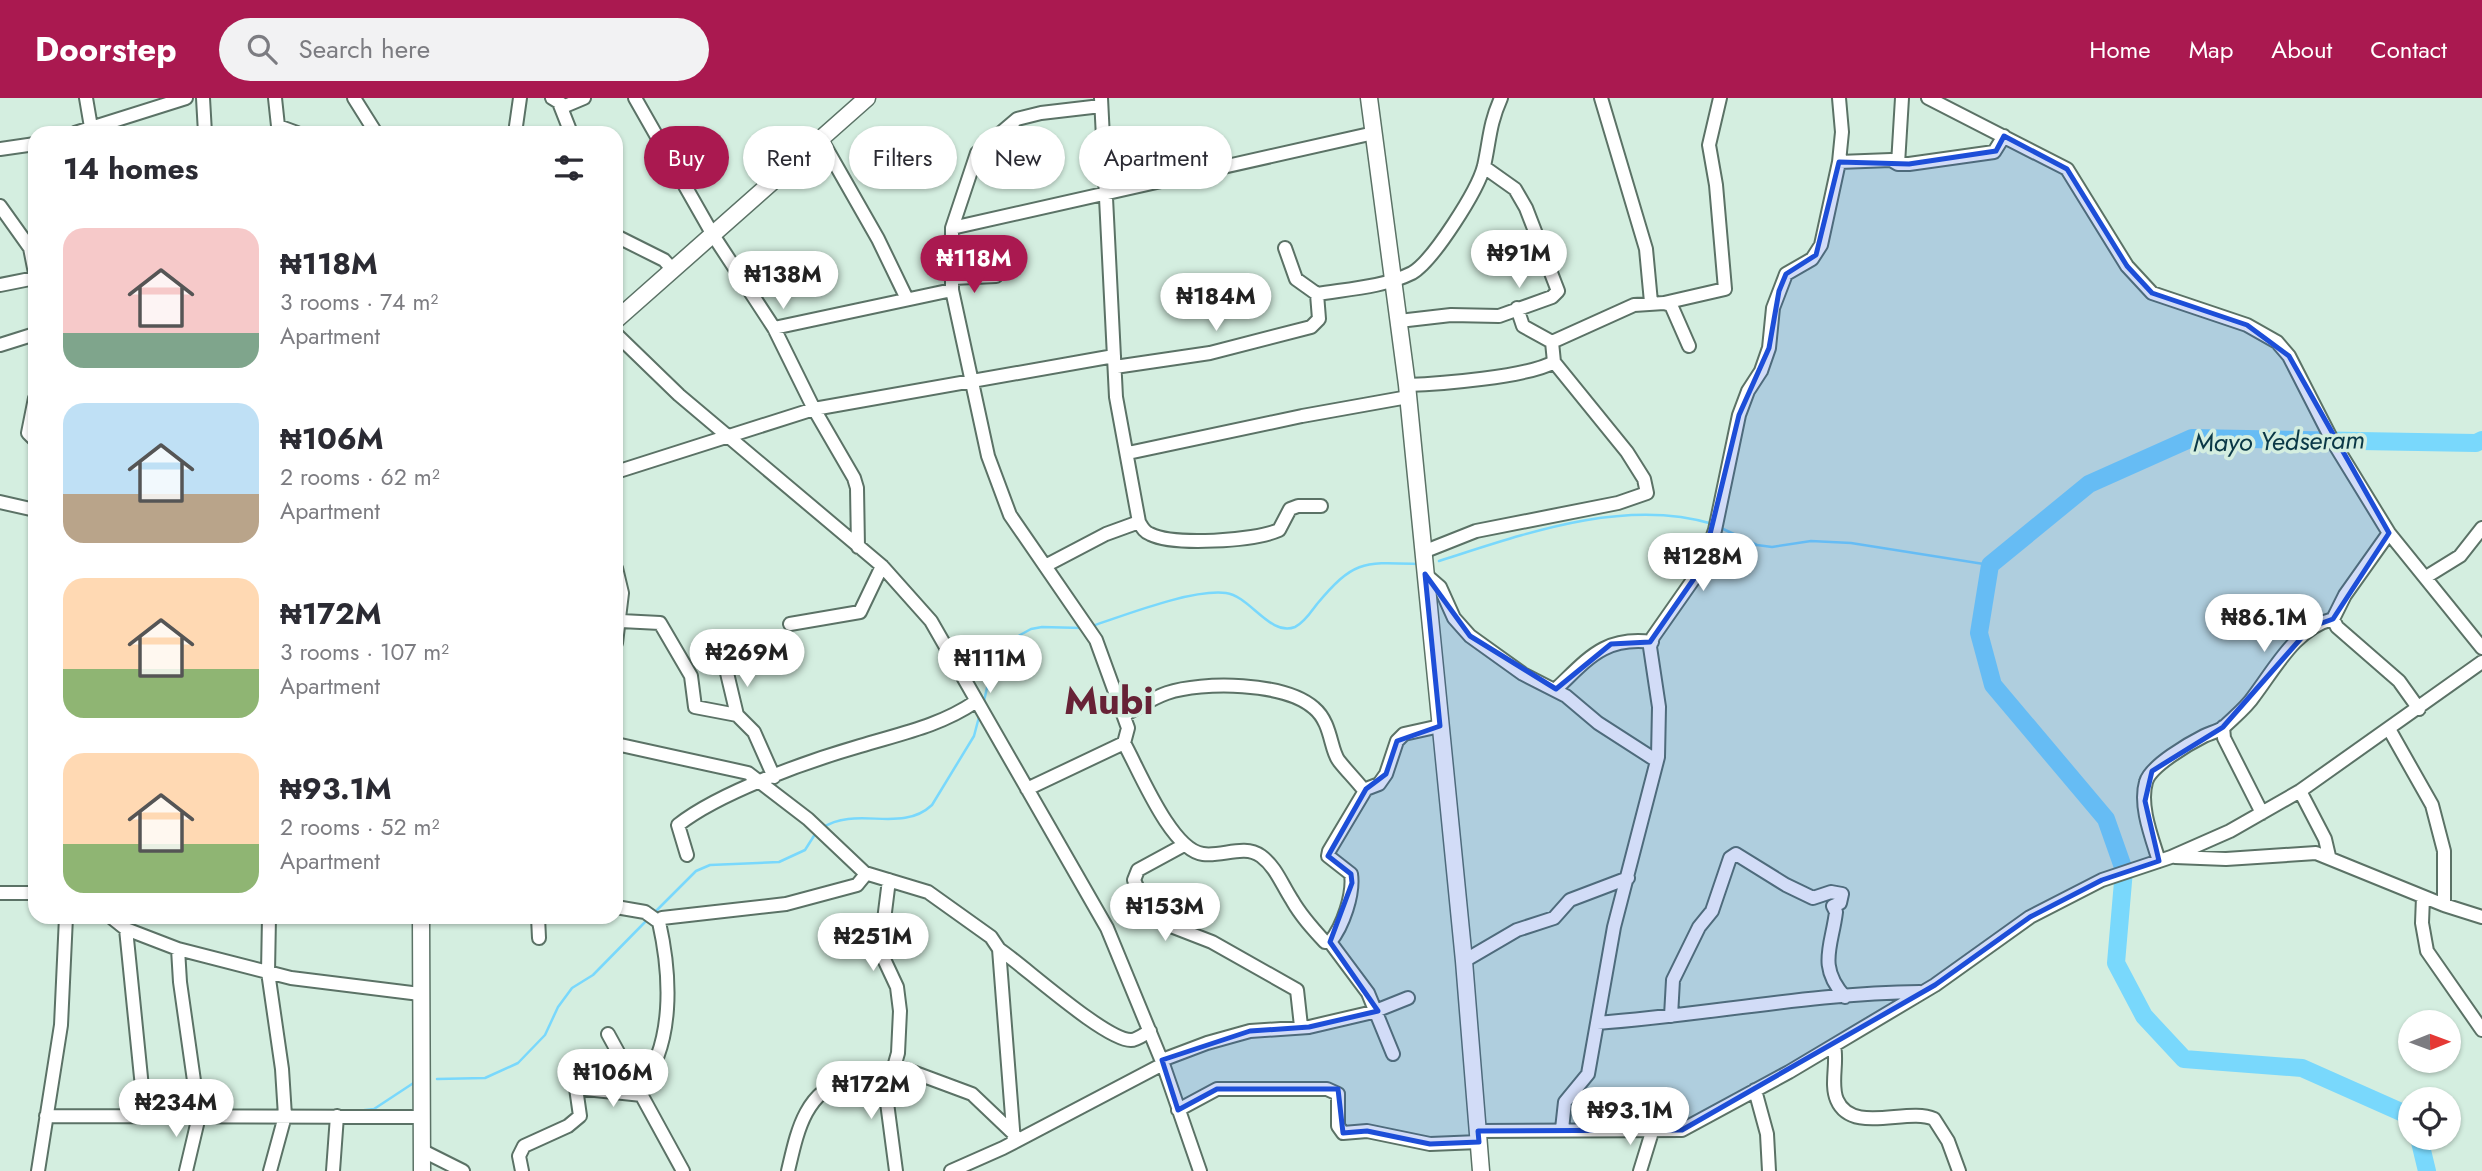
<!DOCTYPE html>
<meta charset="utf-8">
<style>
body{margin:0;font-family:Jost,sans-serif;background:#f2f2f3;color:#2b2b33;height:100vh;display:flex;flex-direction:column;font-size:26px;white-space:nowrap}
*{box-sizing:border-box;margin:0}
p{font-size:23px;color:#7c7c81}
.icon{flex:none;width:38px;height:38px;fill:none;stroke:currentColor;stroke-width:2;stroke-linecap:round;stroke-linejoin:round}
.map{position:relative;flex:1;overflow:hidden}
.panel{position:absolute;left:28px;top:28px;width:595px;height:798px;display:flex;flex-direction:column;background:#fff;border-radius:21px;box-shadow:0 2px 5px #0004}
.panel>*{flex:none}
.guide{position:absolute;left:644px;top:28px;width:665px;height:63px;display:flex;gap:14px}
.needle{width:46px;rotate:89deg}
.tools{position:absolute;left:2398px;top:912px;display:grid;gap:14px}
.tools a{display:grid;place-items:center;width:63px;height:63px;border-radius:50%;background:#fff;box-shadow:0 2px 5px #0004;font-size:35px}
.price{position:absolute;translate:-50% -60px;padding:0 16px;border-radius:24px;background:#fff;color:#222;font-size:23px;line-height:46px;filter:drop-shadow(0 2px 4px #0008)}
.price::after{content:'';position:absolute;left:50%;top:42px;width:21px;height:16px;margin-left:-10px;background:inherit;clip-path:polygon(0 0,100% 0,50% 100%)}
.price.active{background:#aa1950;color:#fff}
ul{padding:0;list-style:none}
li{display:flex;align-items:center;gap:21px;height:175px;padding:0 35px}
li span{display:grid;place-items:center;flex:none;width:196px;height:140px;border-radius:21px;color:#555}
li>.icon{margin-inline-start:auto}
span .icon{width:84px;height:84px;fill:#fffc;stroke-width:1}
li b{font-size:30px}
h2{display:flex;justify-content:space-between;align-items:center;height:84px;padding:0 35px;font-size:30px}
.chip{padding:0 24px;border-radius:32px;background:#fff;box-shadow:0 2px 5px #0004;font-size:24px;line-height:63px}
.chip.active{background:#aa1950;color:#fff}
header{display:flex;align-items:center;gap:42px;box-sizing:border-box;height:98px;padding:0 35px;background:#aa1950;color:#fff}
header strong{font-size:33px}
nav{display:flex;gap:38px;margin-inline-start:auto;font-size:24px}
.search{width:490px;height:63px;background:#f2f2f3;display:flex;align-items:center;gap:18px;box-sizing:border-box;padding:0 24px;border-radius:38px;color:#7c7c81;font-size:26px}
.map>svg:first-child{display:block}
.lines{fill:none;stroke-linecap:round;stroke-linejoin:round}
.stream{stroke:#79d8fc;stroke-width:2.5}
.river{stroke:#79d8fc;stroke-width:18}
.street-casing{stroke:#5b7266;stroke-width:16}
.secondary-casing{stroke:#5b7266;stroke-width:19}
.street{stroke:#fff;stroke-width:12}
.secondary{stroke:#fff;stroke-width:16}
.marked{fill:#1d4ed8;fill-opacity:0.2;stroke:#1d4ed8;stroke-width:5;stroke-linejoin:round}
.labels{text-anchor:middle;stroke-width:7;stroke-linejoin:round;paint-order:stroke}
.water-label{font-size:26px;font-style:italic;fill:#0a3846;stroke:#d4eee0}
.town-label{font-size:38px;font-weight:bold;fill:#672236;stroke:#d4eee0}
</style>
<header>
<strong>Doorstep</strong>
<div class="search"><svg class="icon" aria-label="search" viewBox="0 0 24 24"><circle cx="10" cy="10" r="6"/><path d="M15 15l6 6"/></svg>Search here</div>
<nav><a>Home</a><a>Map</a><a>About</a><a>Contact</a></nav>
</header>
<div class="map">
<svg width="2482" height="1073" viewBox="0 0 2482 1073">
<rect width="100%" height="100%" fill="#d4eee0"/>
<g class="lines">
<path class="stream" d="M1719 429 1757 447 1772 449 1811 443 1851 445 1990 467
M1439 463C1524 436 1624 399 1713 426
M1092 528C1126 517 1191 491 1226 495 1250 498 1270 539 1295 529 1304 525 1311 514 1317 506 1354 462 1363 464 1418 466
M984 603 994 559 1020 537 1031 531 1042 529 1082 530
M822 730C857 707 901 736 932 707L974 638 979 619
M655 814 696 773 710 767 779 764 805 752 817 733
M437 981 485 980 518 965 545 937 558 909 572 890 593 877 648 821
M357 1013 374 1011 415 984"/>
<path class="river" d="M2410 1018 2302 970 2184 961 2144 918 2116 865 2124 772 2106 721 1993 587 1979 535 1990 467 2089 386 2192 340 2476 345 2482 342
M2419 1040 2427 1073"/>
<defs>
<path id="street" d="M86 0 92 35
M203 0 205 35
M275 0 278 28 297 35
M354 0 376 35
M552 0 565 8 584 0
M635 0 713 137 774 230 814 311 854 380 857 390 858 449
M1101 0 1116 299 1139 424C1142 429 1144 434 1150 436 1174 448 1254 443 1279 432L1290 411 1298 408H1321
M1601 0 1646 151 1651 204
M1928 0 2067 71 2127 168 2152 195 2247 227 2277 244 2289 258 2332 342 2389 435 2482 550
M560 7 571 35
M75 35 186 0
M515 35 520 0
M821 41 878 141 907 201
M0 51 35 46
M1839 64 1891 62 1898 66H1909L1994 54 2004 38
M1898 66 1902 0
M0 108 30 150 35 175
M952 130 1374 35
M616 138 664 162 673 172
M1285 150 1296 181 1317 196C1348 191 1384 189 1412 175 1433 163 1478 92 1484 68 1490 41 1489 27 1501 0
M952 180 996 178
M0 187 35 180
M1664 205 1671 207 1689 248
M1517 210 1523 228 1552 244 1634 207 1664 205 1725 191 1716 87 1709 47 1720 0
M1399 223 1451 217 1499 218 1552 199 1558 193 1526 110 1515 91 1484 69
M774 230 952 192
M616 236 679 297 882 468 931 523 1107 830 1163 966 1200 1073
M0 247 35 236
M1115 269 1210 255 1311 229 1319 221 1317 196
M1407 287C1439 286 1528 279 1554 264
M35 300 28 335 35 342
M1128 355 1302 318 1408 299
M616 374 814 311 1114 258
M0 404 35 412
M1423 454 1476 433 1618 405 1647 395 1644 381 1627 354 1554 264 1552 244
M1045 468 1106 436 1139 424
M616 470 622 495 616 545
M1425 476 1440 489 1454 520 1470 538 1523 576 1566 598 1598 625 1657 663
M2426 479 2460 458 2482 430
M2333 521 2337 529 2399 583 2419 611
M2333 521 2345 497 2389 435
M621 523 660 525 691 578 695 609 737 617
M790 526 860 514 882 468
M727 575 737 617 754 634 774 679
M1556 591C1588 561 1604 538 1652 544
M1124 617C1138 610 1152 600 1167 595 1202 583 1285 584 1314 610 1332 625 1330 652 1339 663 1346 672 1355 681 1363 691H1366
M2223 629 2224 640 2262 715
M2389 631 2432 707 2444 753V807
M1124 645C1139 672 1171 752 1203 756 1222 759 1244 746 1261 758 1276 769 1282 787 1292 802 1301 818 1313 831 1325 844H1330L1368 895 1393 956
M616 646 748 675 808 721 865 775 928 794 991 839 999 851C1024 868 1105 942 1131 942 1137 942 1144 936 1150 933
M1027 691 1124 645 1128 630 1096 542 1010 417 988 358 952 192V130L977 55 1017 21 1041 15 1101 8
M2300 693 2325 741 2329 758
M1184 747 1138 772 1134 782 1140 796 1163 825 1212 844 1297 892 1301 928
M687 757 678 727C720 694 808 663 860 648 899 636 940 628 975 604
M2175 759 2226 761 2316 755 2444 807 2482 819
M2159 763C2152 740 2139 708 2146 684 2150 668 2190 645 2204 638 2210 635 2219 633 2224 629 2233 620 2247 609 2254 598 2276 569 2296 530 2333 521
M889 782 881 846 883 859 897 889 900 913 898 955 886 997 896 1073
M0 795H35
M2423 799 2422 825 2427 853 2482 932
M616 809 645 814 659 824
M111 819 126 831 178 851 291 880 420 896
M269 819 268 874 282 971 285 1018 270 1073
M538 819 539 840
M126 831 145 1019
M1330 844C1343 828 1354 796 1351 776L1328 758 1329 753 1366 691 1379 686 1386 676 1397 643 1404 636 1440 628
M178 851 180 884 199 1018 186 1073
M999 851 1014 1044
M1464 863 1517 832 1554 820 1570 802 1628 780
M1671 918 1673 882 1699 829 1712 813 1730 760 1736 756 1786 787 1813 800 1831 794 1842 796 1840 805 1833 808 1836 814C1832 848 1817 868 1845 899
M1597 925C1706 917 1812 895 1920 894
M608 936 683 1073
M1834 948C1838 965 1830 986 1837 1002 1852 1037 1908 1009 1934 1021L1948 1043 1959 1073
M1162 962 1207 945 1250 933 1309 929 1373 914 1408 900
M894 967 972 996 1014 1036
M639 991C675 947 671 877 659 824L662 820 786 806 857 787 866 776
M1755 992 1767 1036 1769 1073
M1178 1012 1217 991H1327L1338 996V1028L1343 1035 1367 1033 1430 1046 1479 1044
M46 1018 421 1019
M1562 1031 1565 1004 1588 976 1614 829 1658 659 1659 609 1650 549 1653 539 1702 469 1715 432 1739 317 1748 293 1761 273 1769 250 1773 210 1786 176 1812 161 1821 147 1839 64 1842 34 1839 0
M1478 1033 1682 1032 1789 974 1935 887 2030 819 2102 782 2171 759 2230 733 2300 693 2482 564
M421 1052 463 1073
M38 1073 61 927 66 819
M333 1073 337 1018
M522 1073 519 1058 524 1048 568 1028 580 1018 576 990 642 997
M788 1073C797 1035 804 994 847 981 861 977 877 977 891 974
M951 1073 1003 1050 1163 966
M1640 1073 1652 1034"/>
<path id="secondary" d="M1369 0 1407 287 1464 863 1481 1073
M616 222 867 0
M421 819 422 1073"/>
</defs>
<use href="#street" class="street-casing"/>
<use href="#secondary" class="secondary-casing"/>
<use href="#street" class="street"/>
<use href="#secondary" class="secondary"/>
</g>
<path class="marked" d="M2004 38 2067 71 2127 168 2152 195 2247 227 2289 258 2389 435 2333 521 2311 529 2223 629 2152 673 2145 703 2159 763 2102 782 2030 819 1935 887 1682 1032 1478 1033 1479 1044 1430 1046 1367 1033 1343 1035 1338 991H1217L1178 1012 1162 962 1250 933 1309 929 1378 913 1330 844 1352 785 1351 776 1328 758 1366 691 1386 676 1397 643 1440 628 1425 476 1470 538 1556 591 1611 546 1650 544 1702 469 1739 317 1769 250 1779 193 1786 176 1816 157 1839 64 1909 66 1996 53Z"/>
<g class="labels">
<g class="water-label">
<text transform="translate(2279 343) rotate(-1)" y="9">Mayo Yedseram</text>
</g>
<g class="town-label">
<text x="1109" y="616">Mubi</text>
</g>
</g>
</svg>
<div class="tools">
<a><svg class="needle" viewBox="-14 -14 28 28"><path d="M0-13l5 13h-10z" fill="#e53935"/><path d="M0 13l5-13h-10z" fill="#7c7c81"/></svg></a>
<a><svg class="icon" aria-label="locate" viewBox="0 0 24 24"><circle cx="12" cy="12" r="6"/><path d="M12 2v4M12 18v4M2 12h4M18 12h4"/></svg></a>
</div>
<b class="price" style="left:1519px;top:192px">₦91M</b>
<b class="price active" style="left:974px;top:197px">₦118M</b>
<b class="price" style="left:783px;top:213px">₦138M</b>
<b class="price" style="left:1216px;top:235px">₦184M</b>
<b class="price" style="left:1703px;top:495px">₦128M</b>
<b class="price" style="left:2264px;top:556px">₦86.1M</b>
<b class="price" style="left:747px;top:591px">₦269M</b>
<b class="price" style="left:990px;top:597px">₦111M</b>
<b class="price" style="left:1165px;top:845px">₦153M</b>
<b class="price" style="left:873px;top:875px">₦251M</b>
<b class="price" style="left:613px;top:1011px">₦106M</b>
<b class="price" style="left:871px;top:1023px">₦172M</b>
<b class="price" style="left:176px;top:1041px">₦234M</b>
<b class="price" style="left:1630px;top:1049px">₦93.1M</b>
<div class="guide">
<a class="chip active">Buy</a>
<a class="chip">Rent</a>
<a class="chip">Filters</a>
<a class="chip">New</a>
<a class="chip">Apartment</a>
</div>
<section class="panel">
<h2>14 homes<svg class="icon" aria-label="filters" viewBox="0 0 24 24"><path d="M4 7h16M4 17h16"/><circle cx="9" cy="7" r="2"/><circle cx="15" cy="17" r="2"/></svg></h2>
<ul>
<li><span style="background:linear-gradient(#f6c9c9 75%,#7fa58c 0)"><svg class="icon" aria-label="home" viewBox="0 0 24 24"><path d="M3 11l9-7 9 7M6 9v11h12V9"/></svg></span><div><b>₦118M</b><p>3 rooms · 74 m²</p><p>Apartment</p></div></li>
<li><span style="background:linear-gradient(#bfe0f5 65%,#b9a48a 0)"><svg class="icon" aria-label="home" viewBox="0 0 24 24"><path d="M3 11l9-7 9 7M6 9v11h12V9"/></svg></span><div><b>₦106M</b><p>2 rooms · 62 m²</p><p>Apartment</p></div></li>
<li><span style="background:linear-gradient(#ffd9b3 65%,#8fb573 0)"><svg class="icon" aria-label="home" viewBox="0 0 24 24"><path d="M3 11l9-7 9 7M6 9v11h12V9"/></svg></span><div><b>₦172M</b><p>3 rooms · 107 m²</p><p>Apartment</p></div></li>
<li><span style="background:linear-gradient(#ffd9b3 65%,#8fb573 0)"><svg class="icon" aria-label="home" viewBox="0 0 24 24"><path d="M3 11l9-7 9 7M6 9v11h12V9"/></svg></span><div><b>₦93.1M</b><p>2 rooms · 52 m²</p><p>Apartment</p></div></li>
</ul>
</section>
</div>
